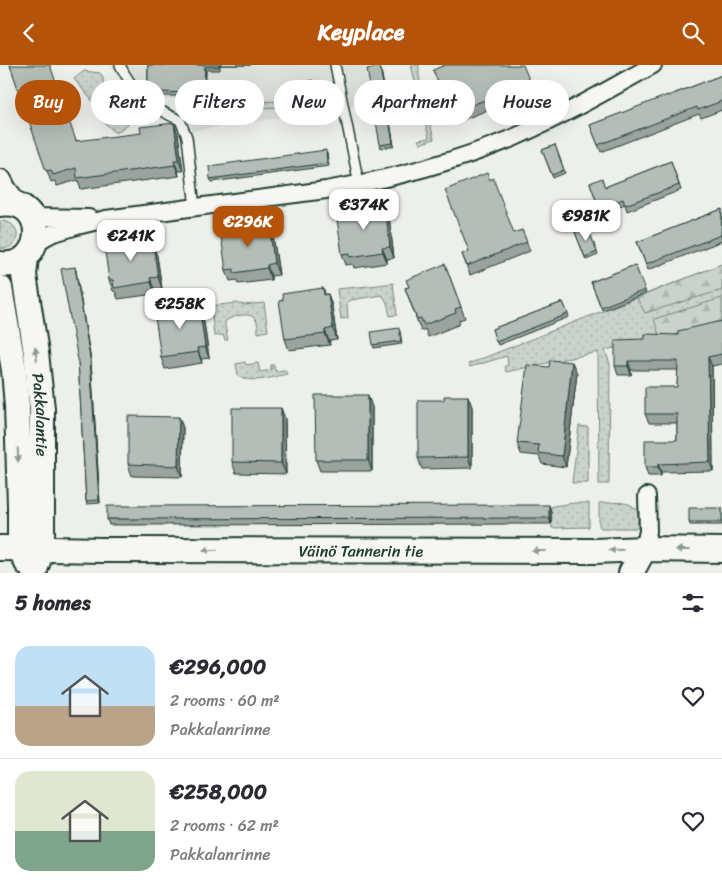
<!DOCTYPE html>
<meta charset="utf-8">
<style>
body{margin:0;font-family:Sriracha,sans-serif;background:#f2f2f3;color:#2b2b33;height:100vh;display:flex;flex-direction:column;font-size:19px;white-space:nowrap}
*{box-sizing:border-box;margin:0}
p{font-size:16px;color:#7c7c81}
.icon{flex:none;width:28px;height:28px;fill:none;stroke:currentColor;stroke-width:2;stroke-linecap:round;stroke-linejoin:round}
.map{position:relative;height:508px;overflow:hidden}
.panel{display:flex;flex-direction:column;background:#fff;flex:1}
.panel>*{flex:none}
.banner{position:absolute;left:15px;top:15px;width:692px;height:45px;display:flex;gap:10px}
.price{position:absolute;translate:-50% -42px;padding:0 11px;border-radius:10px;background:#fff;color:#222;font-size:16px;line-height:32px;filter:drop-shadow(0 1px 2px #0008)}
.price::after{content:'';position:absolute;left:50%;top:30px;width:15px;height:11px;margin-left:-8px;background:inherit;clip-path:polygon(0 0,100% 0,50% 100%)}
.price.on{background:#b45309;color:#fff}
ul{padding:0;list-style:none}
li{display:flex;align-items:center;gap:15px;height:125px;padding:0 15px}
li+li{border-top:1px solid #e1e1e2}
li span{display:grid;place-items:center;flex:none;width:140px;height:100px;border-radius:15px;color:#555}
li>.icon{margin-inline-start:auto}
span .icon{width:60px;height:60px;fill:#fffc;stroke-width:1}
li b{font-size:21px}
h2{display:flex;justify-content:space-between;align-items:center;height:60px;padding:0 15px;font-size:21px}
.chip{padding:0 18px;border-radius:22px;background:#fff;box-shadow:0 5px 20px #0002;font-size:18px;line-height:45px}
.chip.on{background:#b45309;color:#fff}
header{display:flex;justify-content:space-between;align-items:center;height:65px;padding:0 15px;background:#b45309;color:#fff;font-size:22px;font-weight:800}
.map>svg:first-child{display:block}
.built{fill:#dce0db}
.grass{fill:url(#grass-dots);stroke:#758880}
.forest{fill:url(#forest-firs);stroke:#758880}
.lines{fill:none;stroke-linecap:round;stroke-linejoin:round}
.lane-casing{stroke:#1f3d34;stroke-width:12}
.street-casing{stroke:#1f3d34;stroke-width:20}
.secondary-casing{stroke:#1f3d34;stroke-width:28}
.lane{stroke:#f6f6f2;stroke-width:9}
.street{stroke:#f6f6f2;stroke-width:16}
.secondary{stroke:#f6f6f2;stroke-width:24}
.wall{fill:#9ba39e;stroke:#1f3d34}
.shaded-wall{fill:#7e8481;stroke:#1f3d34}
.building{fill:#b4bdb8;stroke:#1f3d34}
.oneway{fill:#8a9a93}
.labels{text-anchor:middle;stroke-width:4;stroke-linejoin:round;paint-order:stroke}
.street-label{font-size:16px;fill:#1f3d34;stroke:#f6f6f2}
</style>
<header><svg class="icon" aria-label="back" viewBox="0 0 24 24"><path d="M15 5l-7 7 7 7"/></svg>Keyplace<svg class="icon" aria-label="search" viewBox="0 0 24 24"><circle cx="10" cy="10" r="6"/><path d="M15 15l6 6"/></svg></header>
<div class="map">
<svg width="722" height="508" viewBox="0 0 722 508">
<defs>
<pattern id="grass-dots" width="8" height="8" patternUnits="userSpaceOnUse" patternTransform="scale(1.25)"><rect width="8" height="8" fill="#cbd2cc"/><path d="M2 2h.1M6 6h.1" fill="none" stroke="#aeb5b0" stroke-width="1.8" stroke-linecap="round"/></pattern>
<pattern id="forest-firs" width="22" height="20" patternUnits="userSpaceOnUse" patternTransform="scale(1.25)"><rect width="22" height="20" fill="#cbd2cc"/><path d="M5 1l3.5 6h-7zM16 11l3.5 6h-7z" fill="#aeb5b0"/></pattern>
</defs>
<rect width="100%" height="100%" fill="#edefea"/>
<filter id="ink" filterUnits="userSpaceOnUse"><feTurbulence type="fractalNoise" baseFrequency=".02" numOctaves="2"/><feDisplacementMap in="SourceGraphic" scale="10" xChannelSelector="R" yChannelSelector="G"/><feConvolveMatrix kernelMatrix="1 2 1 2 8 2 1 2 1" color-interpolation-filters="sRGB"/></filter>
<g filter="url(#ink)">
<path class="built" d="M110 0H365L371 38 312 48 192 66 185 34H134Z"/>
<path class="grass" d="M411 0H419C417 20 429 53 434 74L420 79 418 75 429 73Z
M84 6 100 8 103 12C103 26 108 31 117 41L127 35 140 50 116 68 98 52 100 45 74 14Z
M309 15H313L317 42 205 43V20H211V37L308 36Z
M2 156C25 158 20 187 0 183V157Z
M722 199V260L605 285 610 299 609 419H599L598 287 506 307 505 301 508 300 507 291 470 302 468 299Z
M393 218 397 250 390 251C388 244 388 234 381 230L351 235 347 238 348 253 341 254 337 224C356 222 374 221 393 218Z
M236 238 244 240 264 238 268 266 258 268C258 263 258 255 253 252 246 247 232 252 225 256V261L228 275H225L223 270 214 271 211 241Z
M245 297 246 300 258 298 260 307 271 305V300H274L275 306 285 305 287 309C272 312 251 320 238 310L236 299Z
M579 361 588 362V418H572Z
M574 438H589V462L552 463 550 443 553 441Z
M599 438C610 438 631 434 637 446 639 451 638 457 638 463H601L599 461Z"/>
<path class="forest" d="M722 199V225L645 248 637 233Z
M722 233V260L660 273 654 254Z"/>
<g class="lines">
<defs>
<path id="lane" d="M120 0C133 27 152 44 180 55L187 72 195 143
M335 0 359 119"/>
<path id="street" d="M33 152 89 153
M35 178 51 169 77 161 106 154 326 125C391 114 455 97 515 72 563 51 608 25 653 0
M644 484 648 466 647 431"/>
<g id="secondary">
<path d="M0 117 4 125 14 138"/>
<path d="M0 139C49 131 47 205 0 199"/>
<path id="s1" d="M26 192 24 210 36 288 42 344V484L34 508"/>
<path d="M0 223 14 305 17 341 20 441V483L27 498"/>
<path id="s2" d="M0 483 102 485 594 486 644 484 722 485"/>
<path d="M631 508 644 484"/>
</g>
</defs>
<use href="#lane" class="lane-casing"/>
<use href="#street" class="street-casing"/>
<use href="#secondary" class="secondary-casing"/>
<use href="#lane" class="lane"/>
<use href="#street" class="street"/>
<use href="#secondary" class="secondary"/>
</g>
<path class="wall" d="M10 0 77 76 178 69 183 106H178L179 111 81 124 78 115 57 121 55 116 51 117Z
M148 0H251H220V5H206L205 31H151L149 29 148 26Z
M381 5 394 81 381 83 380 80Z
M433 5 530 17 533 27 460 56 458 49 452 51Z
M722 10V45L701 53 699 49 601 87 590 60 668 31Z
M555 80 565 108 553 113 542 85Z
M327 88 329 101 212 117 210 114Z
M671 96 681 125 627 146 625 139 601 148 590 118 605 122Z
M722 144V176L648 205 637 177Z
M389 152 394 193 387 194V198L354 203 353 199 346 200 342 189Z
M265 158 267 165 274 176 279 210 271 211V215L238 219 237 215 230 216 226 205 225 170Z
M588 163 598 190 586 195 575 167Z
M522 165 530 186 470 210 462 189Z
M148 172 151 180 157 191 162 224H154L155 229 118 234 115 226H113L109 215V186Z
M445 199 465 253 459 255 460 259 428 272 425 264 421 266 405 223 409 222Z
M635 200 646 228 602 245 591 217Z
M76 205 91 296 100 438 87 439 86 436 78 295Z
M323 223 326 230 328 229 332 241 337 275 329 276 330 280 289 285 285 274 283 235Z
M563 237 569 252 498 280 492 264Z
M195 239 198 246 204 257 209 293 201 294 202 298 165 304 161 292 159 251Z
M722 256V299L712 301 713 406 661 407V411H648L645 402 677 375V358H649L645 349 677 322 678 305H631V310H618L615 301 645 274 678 270Z
M400 266 402 279 374 283 373 280Z
M577 308 566 402 542 399 539 391 521 389 517 378Z
M468 331 472 342V403L422 404 418 393 444 335Z
M372 342V406H320L316 395Z
M281 343 285 354 286 409 236 408 232 397Z
M179 352 183 363 182 412 132 411 128 399Z
M722 443V460H690L689 457Z
M551 446V459L109 460 107 454Z"/>
<path class="shaded-wall" d="M205 2 206 5 205 31 204 28Z
M380 2 381 5 394 81 393 78Z
M174 58 178 69 183 106 179 95Z
M174 95 178 106 179 111 175 100Z
M385 141 389 152 394 193 390 182Z
M270 164 274 176 279 210 274 198Z
M153 179 157 191 162 224 158 212Z
M382 183 387 194V198L383 187Z
M267 200 271 211V215L267 203Z
M75 202 91 296 100 438 99 435Z
M150 213 154 224 155 229 151 217Z
M328 229 332 241 337 275 333 263Z
M200 246 204 257 209 293 205 282Z
M325 265 329 276 330 280 325 269Z
M197 283 201 294 202 298 198 287Z
M708 292 712 301 713 406 710 397Z
M628 296 631 305V310L628 301Z
M572 297 577 308 566 402 562 391Z
M368 330 372 342V406L368 395Z
M468 331 472 342V403L468 392Z
M281 343 285 354 286 409 281 398Z
M179 352 183 363 182 412 178 401Z
M658 399 661 407V411L658 402Z
M549 440 551 446V459L549 453Z"/>
<path class="building" d="M10 0H50L76 76 141 68 140 62 174 58 179 95H174L175 100 77 113 76 103 53 110 51 105 46 106Z
M148 0H219V2H205L204 28 150 27 148 26Z
M445 0H523L530 17 457 46 454 39 448 42 433 5Z
M380 2 393 78 380 80 367 4Z
M722 10V36L698 45 697 42 598 80 590 60 668 30V31Z
M555 80 564 105 552 110 542 85Z
M326 85 327 98 210 114 209 101Z
M671 96 679 120 625 140 623 134 599 143 590 118 602 113 605 122Z
M487 108 490 115 493 113 514 168 522 165 527 177 467 201 462 189 469 186 445 125Z
M385 141 390 182 382 183 383 187 350 192V188L342 189 337 154H341L340 147Z
M722 144 721 170 646 199 637 177Z
M265 158 266 165 270 164 274 198 267 200V203L234 208V204L226 205 221 171 225 170 224 164Z
M588 163 597 187 585 192 575 167Z
M148 172 149 180 153 179 158 212 150 213 151 217 114 223 113 215H109L105 186H109L108 178Z
M445 199 461 242 455 244 456 248 424 260 421 253 417 254 405 223 409 222 406 215Z
M635 200 645 225 601 242 591 217Z
M75 202 90 293 99 435 86 436 78 295 61 204Z
M323 223 324 230 328 229 333 263 325 265V269L285 274 279 236 283 235 282 229Z
M563 237 568 249 496 277 492 264Z
M195 239 196 246H200L205 282 197 283 198 287 161 292 155 252 159 251 158 244Z
M722 256V289L708 292 710 397 658 399V402H645V375H677V349H645V322H677L678 296H628V301H615V275L645 274V269L678 270V266Z
M399 263 401 276 373 280 371 267Z
M550 295 572 297 562 391 538 388 539 380 517 378 527 300 549 302Z
M315 330H368V395H316Z
M444 331H468V392L418 393V335H444Z
M232 343H281V398L232 397Z
M128 351 179 352 178 401 128 399Z
M549 440V453L107 454V441Z
M689 443H722V457H689Z"/>
<defs><path id="oneway-solid" d="M-6-.8H1V-3.2L6.5 0L1 3.2V.8H-6Z" transform="scale(1.25)"/></defs>
<g class="oneway">
<use href="#oneway-solid" transform="translate(36 289) rotate(-97)"/>
<use href="#oneway-solid" transform="translate(18 390) rotate(88)"/>
<use href="#oneway-solid" transform="translate(210 485) rotate(-180)"/>
<use href="#oneway-solid" transform="translate(616 485) rotate(178)"/>
<use href="#oneway-solid" transform="translate(683 485) rotate(-180)"/>
<use href="#oneway-solid" transform="translate(539 486) rotate(-180)"/>
</g>
</g>
<g class="labels">
<g class="street-label">
<text dy="6" stroke="none"><textPath href="#s1" startOffset="159">Pakkalantie</textPath></text>
<text dy="6" stroke="none"><textPath href="#s2" startOffset="361">Väinö Tannerin tie</textPath></text>
</g>
</g>
</svg>
<b class="price" style="left:364px;top:166px">€374K</b>
<b class="price" style="left:586px;top:177px">€981K</b>
<b class="price on" style="left:248px;top:183px">€296K</b>
<b class="price" style="left:131px;top:197px">€241K</b>
<b class="price" style="left:180px;top:265px">€258K</b>
<div class="banner">
<a class="chip on">Buy</a>
<a class="chip">Rent</a>
<a class="chip">Filters</a>
<a class="chip">New</a>
<a class="chip">Apartment</a>
<a class="chip">House</a>
</div>
</div>
<section class="panel">
<h2>5 homes<svg class="icon" aria-label="filters" viewBox="0 0 24 24"><path d="M4 7h16M4 17h16"/><circle cx="9" cy="7" r="2"/><circle cx="15" cy="17" r="2"/></svg></h2>
<ul>
<li><span style="background:linear-gradient(#bfe0f5 60%,#b9a48a 0)"><svg class="icon" aria-label="home" viewBox="0 0 24 24"><path d="M3 11l9-7 9 7M6 9v11h12V9"/></svg></span><div><b>€296,000</b><p>2 rooms · 60 m²</p><p>Pakkalanrinne</p></div><svg class="icon" aria-label="heart" viewBox="0 0 24 24"><path d="M12 20l-8-8c-3-5 5-10 8-4 3-6 11-1 8 4z"/></svg></li>
<li><span style="background:linear-gradient(#dfe7d0 60%,#7fa58c 0)"><svg class="icon" aria-label="home" viewBox="0 0 24 24"><path d="M3 11l9-7 9 7M6 9v11h12V9"/></svg></span><div><b>€258,000</b><p>2 rooms · 62 m²</p><p>Pakkalanrinne</p></div><svg class="icon" aria-label="heart" viewBox="0 0 24 24"><path d="M12 20l-8-8c-3-5 5-10 8-4 3-6 11-1 8 4z"/></svg></li>
</ul>
</section>
